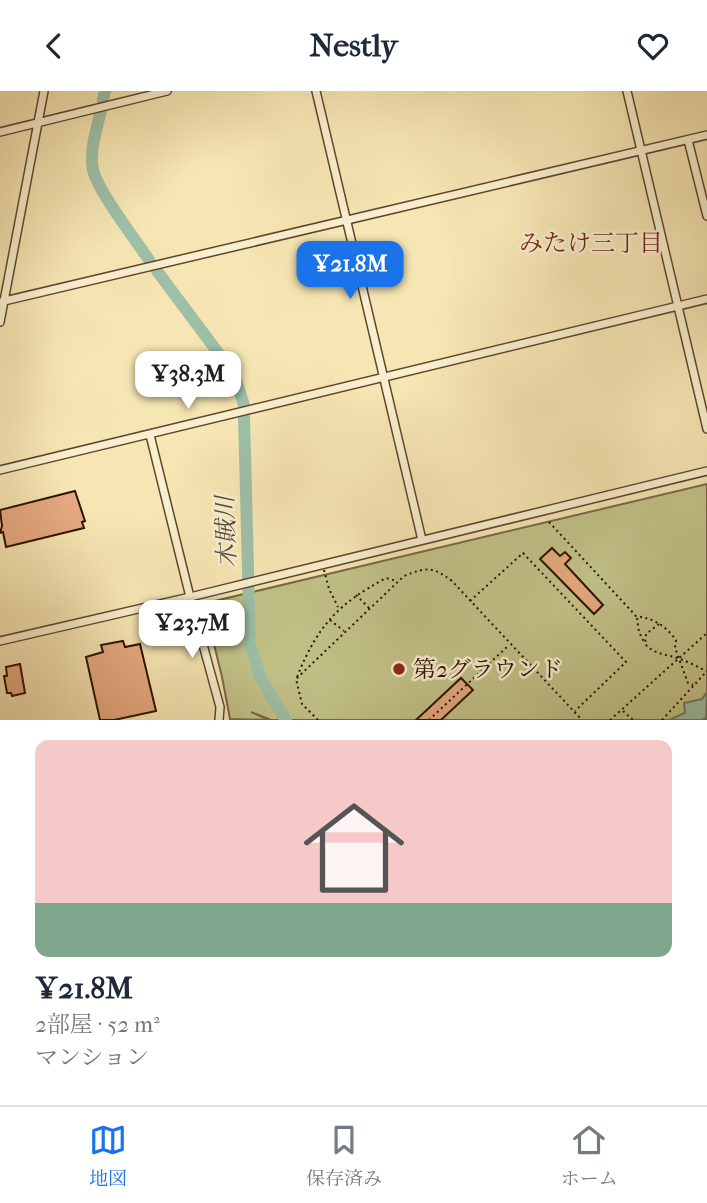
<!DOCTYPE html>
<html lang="ja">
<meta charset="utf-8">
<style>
body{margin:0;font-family:"IM FELL French Canon","Noto Serif JP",serif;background:#f6f6f7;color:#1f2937;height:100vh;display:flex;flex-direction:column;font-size:26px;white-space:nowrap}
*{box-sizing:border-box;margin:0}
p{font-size:23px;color:#747a83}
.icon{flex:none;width:38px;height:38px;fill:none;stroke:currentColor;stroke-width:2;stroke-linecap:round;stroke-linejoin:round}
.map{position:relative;height:629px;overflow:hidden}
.details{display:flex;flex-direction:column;background:#fff;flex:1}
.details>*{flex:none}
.price{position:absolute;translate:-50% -60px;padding:0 16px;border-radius:14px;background:#fff;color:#222;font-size:23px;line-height:46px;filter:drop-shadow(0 2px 4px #0008)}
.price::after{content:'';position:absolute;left:50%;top:42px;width:21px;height:16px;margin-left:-10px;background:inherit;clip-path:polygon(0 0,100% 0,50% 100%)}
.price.selected{background:#1a73e8;color:#fff}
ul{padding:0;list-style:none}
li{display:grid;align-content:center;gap:14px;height:371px;padding:0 35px}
li span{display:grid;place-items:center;height:217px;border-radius:14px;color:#555}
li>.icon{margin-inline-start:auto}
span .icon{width:126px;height:126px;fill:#fffc;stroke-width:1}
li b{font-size:30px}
header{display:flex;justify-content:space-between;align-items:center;height:91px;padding:0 35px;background:#fff;font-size:32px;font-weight:700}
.tabs{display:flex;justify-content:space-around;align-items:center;height:98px;border-top:2px solid #e0e1e3;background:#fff;font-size:19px;color:#747a83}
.tabs a{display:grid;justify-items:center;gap:4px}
.tabs .selected{color:#1a73e8}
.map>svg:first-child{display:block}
.green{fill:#c2c389;stroke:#786a46;stroke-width:2}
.water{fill:#9ec0a8;stroke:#717a66;stroke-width:2}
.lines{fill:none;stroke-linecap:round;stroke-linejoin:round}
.river{stroke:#9ec0a8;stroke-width:12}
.building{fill:#e6aa80;stroke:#2e1002;stroke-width:2}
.minor-casing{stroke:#60462e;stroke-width:10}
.path{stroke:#2e1002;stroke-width:2;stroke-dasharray:2 3.5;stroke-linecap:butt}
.minor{stroke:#f9efce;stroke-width:7}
.poi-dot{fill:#8f2418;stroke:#f9efce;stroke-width:2.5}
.labels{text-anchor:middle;stroke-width:5;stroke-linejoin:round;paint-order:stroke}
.poi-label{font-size:23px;fill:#2e1002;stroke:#f9efce;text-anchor:start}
.neighbourhood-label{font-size:24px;fill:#7a1f14;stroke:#f9efce}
.water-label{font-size:24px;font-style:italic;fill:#554e3c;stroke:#f9efce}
</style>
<header><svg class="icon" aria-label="back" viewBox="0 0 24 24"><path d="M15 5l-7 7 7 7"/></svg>Nestly<svg class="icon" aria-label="heart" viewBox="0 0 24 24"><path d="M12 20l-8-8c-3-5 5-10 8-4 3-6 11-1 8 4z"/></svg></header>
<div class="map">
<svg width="707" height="629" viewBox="0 0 707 629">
<rect width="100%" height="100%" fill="#f6e6b3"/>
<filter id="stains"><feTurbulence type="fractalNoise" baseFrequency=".00286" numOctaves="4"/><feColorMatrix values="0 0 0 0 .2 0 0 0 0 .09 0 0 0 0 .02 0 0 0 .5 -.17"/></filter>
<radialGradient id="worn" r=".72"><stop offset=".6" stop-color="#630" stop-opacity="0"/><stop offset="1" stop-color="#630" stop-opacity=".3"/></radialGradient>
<path class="green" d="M707 393V629H271L251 621 269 629 230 628 222 586 205 516 206 512Z"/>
<path class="water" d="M707 601 706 627 701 629H669L685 622 684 612 702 608Z"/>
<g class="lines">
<path class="river" d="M103 9 105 0
M101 19C97 37 89 61 93 79 99 102 135 148 149 169
M157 180 234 283 244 314
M244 326 250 554 261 588 286 629"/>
</g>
<path class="building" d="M75 400 85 430 82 431 84 437 6 456 3 441 0 442 2 435 0 419Z
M552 457 560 465 565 461 571 467 565 473 603 514 594 523 540 468Z
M123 550 125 556 140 553 156 620 114 629H100L86 566 103 561 101 554Z
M20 573 25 602 12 605 11 602H7L4 585H7L6 576Z
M461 587 473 599 441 629H416Z"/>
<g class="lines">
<defs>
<path id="minor" d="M316 0 422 449
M627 0 707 338
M0 41 167 0
M688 49 707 125
M0 211 707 44
M0 231 44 0
M150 344 190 506 220 616 219 629
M0 379 707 208
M0 550 190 506 707 380"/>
</defs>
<use href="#minor" class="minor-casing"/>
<path class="path" d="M549 431 636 525C654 528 665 534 676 549L675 557 688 592 693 594
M324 479 329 498 338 516
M356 504 369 517
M470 510 523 462 626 571 575 620
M637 527 639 541 644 551
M330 529 344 540
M659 533 646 543 645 553C655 564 667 563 680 568 689 571 698 576 706 580
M297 586C318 534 338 513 386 487L397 490
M623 620 633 629
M318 629 302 613 296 588 404 485C427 476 432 475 452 490L582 629
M429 629 509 554
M610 629 707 542
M662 629 707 580"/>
<use href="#minor" class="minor"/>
</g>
<circle class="poi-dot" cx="399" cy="578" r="7"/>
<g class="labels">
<g class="poi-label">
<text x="413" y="586">第2グラウンド</text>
</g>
<g class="neighbourhood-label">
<text x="591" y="160">みたけ三丁目</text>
</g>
<g class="water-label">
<text transform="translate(226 441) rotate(-92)" y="8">木賊川</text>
</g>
</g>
<rect width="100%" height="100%" filter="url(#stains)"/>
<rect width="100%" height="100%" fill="url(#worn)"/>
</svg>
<b class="price selected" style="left:350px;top:210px">¥21.8M</b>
<b class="price" style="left:188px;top:320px">¥38.3M</b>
<b class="price" style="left:192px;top:569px">¥23.7M</b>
</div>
<section class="details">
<ul>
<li><span style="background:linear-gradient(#f6c9c9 75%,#7fa58c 0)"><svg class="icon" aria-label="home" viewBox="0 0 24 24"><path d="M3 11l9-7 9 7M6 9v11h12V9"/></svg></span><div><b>¥21.8M</b><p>2部屋 · 52 m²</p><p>マンション</p></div></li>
</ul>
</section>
<nav class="tabs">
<a class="selected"><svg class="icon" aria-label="map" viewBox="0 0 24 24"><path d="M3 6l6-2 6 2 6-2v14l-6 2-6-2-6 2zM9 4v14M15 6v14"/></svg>地図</a>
<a><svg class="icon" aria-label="saved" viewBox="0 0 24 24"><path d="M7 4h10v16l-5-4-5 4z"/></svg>保存済み</a>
<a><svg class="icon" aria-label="home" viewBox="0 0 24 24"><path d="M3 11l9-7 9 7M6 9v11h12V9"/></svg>ホーム</a>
</nav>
